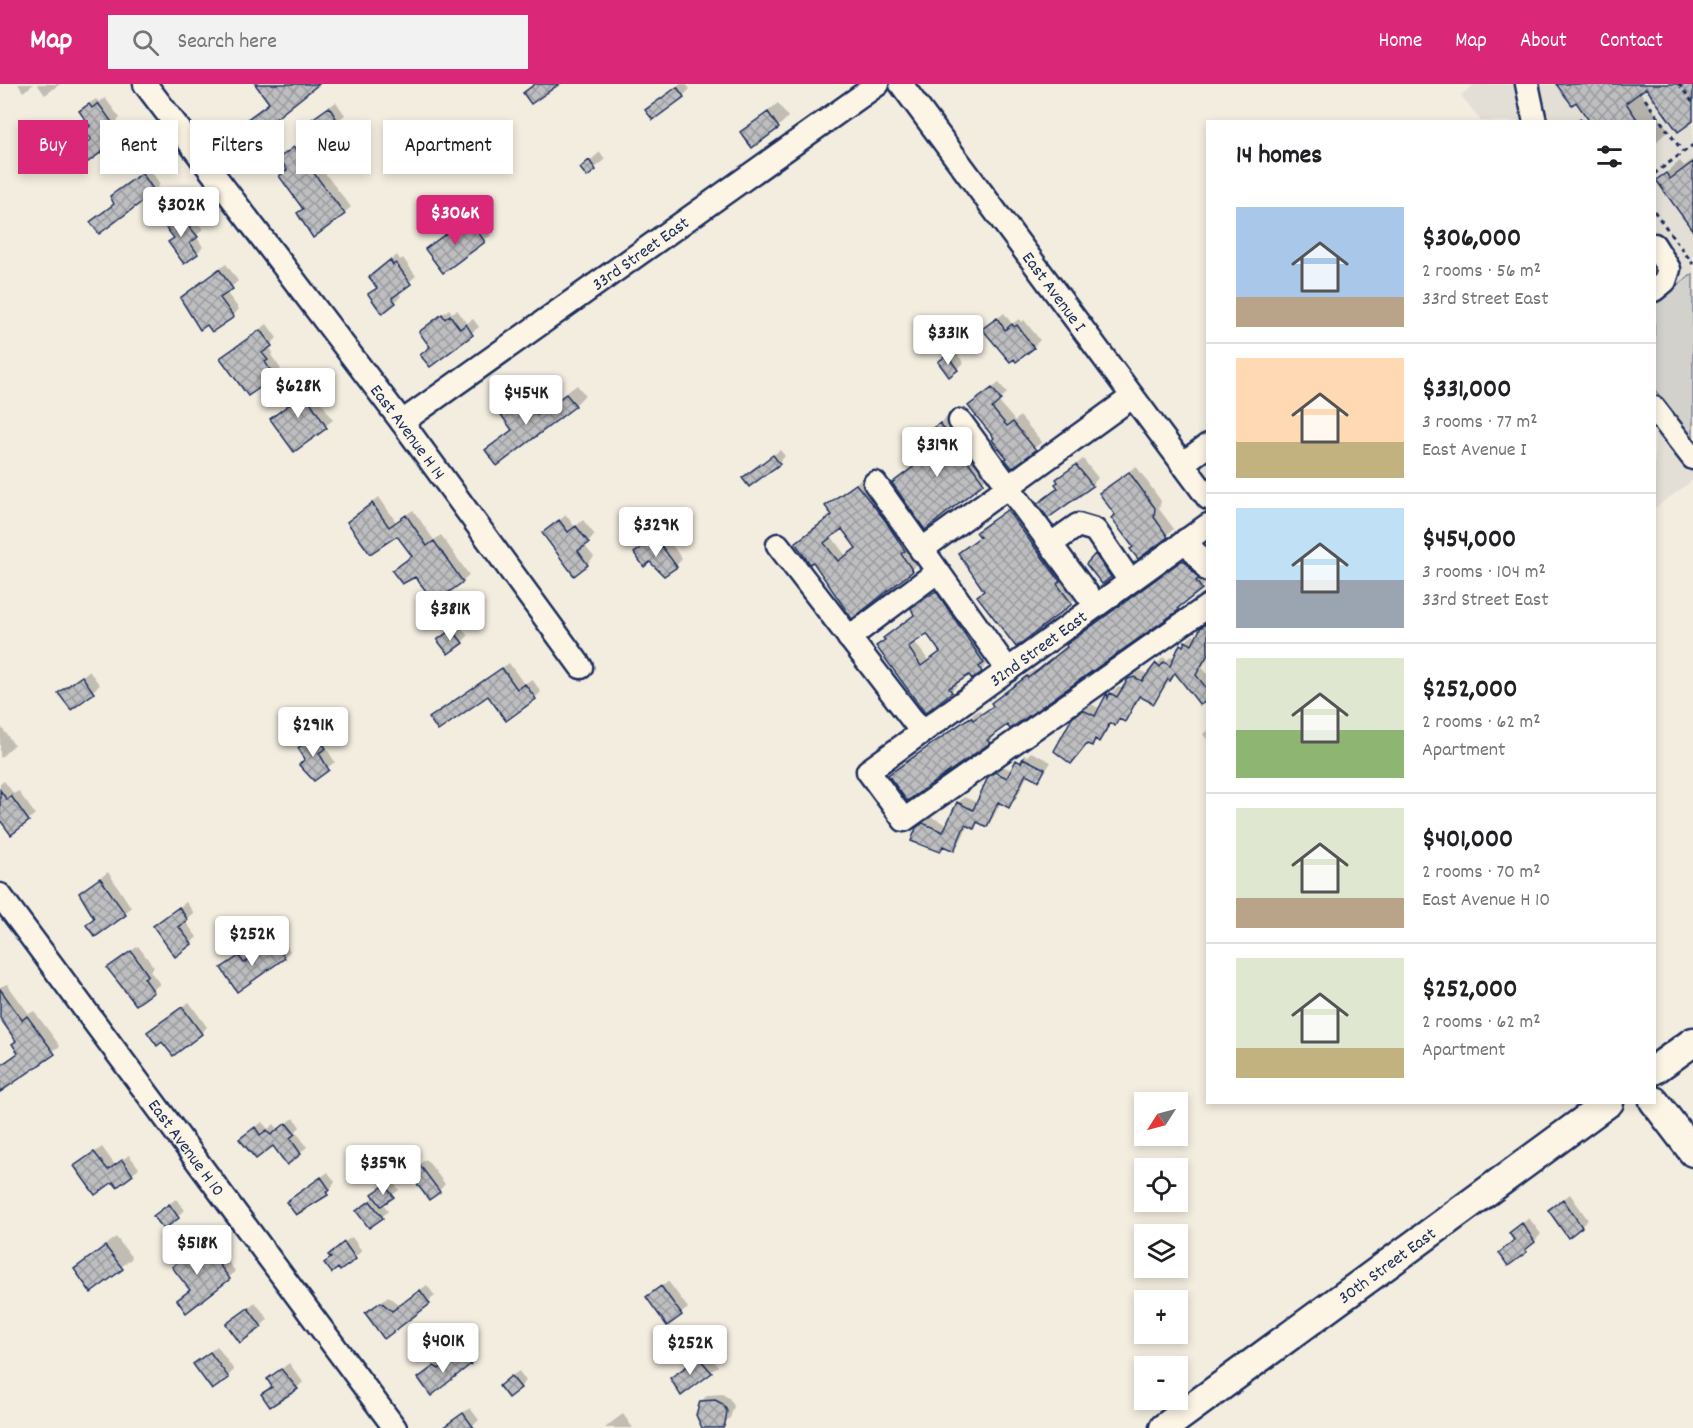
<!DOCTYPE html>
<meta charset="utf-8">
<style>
body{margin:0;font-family:Dekko,sans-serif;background:#f2f2f2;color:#202124;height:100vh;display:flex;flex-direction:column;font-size:22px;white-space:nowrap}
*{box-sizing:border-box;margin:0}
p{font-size:20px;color:#757577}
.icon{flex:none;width:33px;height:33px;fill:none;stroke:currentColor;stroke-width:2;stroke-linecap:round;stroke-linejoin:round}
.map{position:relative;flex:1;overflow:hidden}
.sheet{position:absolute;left:1206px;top:36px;width:450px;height:984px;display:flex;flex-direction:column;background:#fff;border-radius:0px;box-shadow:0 3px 9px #0003}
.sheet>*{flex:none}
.banner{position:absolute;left:18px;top:36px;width:570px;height:54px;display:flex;gap:12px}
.needle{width:39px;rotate:234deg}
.tools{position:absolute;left:1134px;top:1008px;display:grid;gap:12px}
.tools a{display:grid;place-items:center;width:54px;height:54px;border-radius:0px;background:#fff;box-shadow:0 3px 9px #0003;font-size:30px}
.price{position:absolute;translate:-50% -51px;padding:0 14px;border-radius:6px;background:#fff;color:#222;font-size:20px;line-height:39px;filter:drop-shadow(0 2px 3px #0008)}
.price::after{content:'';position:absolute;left:50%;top:36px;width:18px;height:14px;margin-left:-9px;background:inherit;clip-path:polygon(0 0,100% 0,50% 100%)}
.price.selected{background:#db2777;color:#fff}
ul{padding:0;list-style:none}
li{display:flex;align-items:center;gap:18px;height:150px;padding:0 30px}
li+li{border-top:2px solid #e0e0e0}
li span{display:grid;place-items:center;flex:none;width:168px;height:120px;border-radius:0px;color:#555}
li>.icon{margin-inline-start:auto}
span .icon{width:72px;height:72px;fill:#fffc;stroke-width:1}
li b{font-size:26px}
h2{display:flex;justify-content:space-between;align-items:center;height:72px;padding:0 30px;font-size:26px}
.chip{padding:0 21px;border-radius:0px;background:#fff;box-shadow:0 3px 9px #0003;font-size:21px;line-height:54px}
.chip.selected{background:#db2777;color:#fff}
header{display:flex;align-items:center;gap:36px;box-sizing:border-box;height:84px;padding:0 30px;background:#db2777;color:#fff}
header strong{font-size:28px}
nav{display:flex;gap:33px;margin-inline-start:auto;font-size:21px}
.search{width:420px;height:54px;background:#f2f2f2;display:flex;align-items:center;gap:15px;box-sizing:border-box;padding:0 21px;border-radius:0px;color:#757577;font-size:22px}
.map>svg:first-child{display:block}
.built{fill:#e3dfd6}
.green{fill:#d3d1cc;stroke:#778095;stroke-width:1.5}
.shadow{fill:#0003;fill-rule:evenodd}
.building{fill:url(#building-cross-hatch);stroke:#1b2f5e;stroke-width:1.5;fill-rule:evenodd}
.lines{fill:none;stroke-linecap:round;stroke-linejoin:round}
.minor-casing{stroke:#1b2f5e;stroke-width:27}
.major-casing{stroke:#1b2f5e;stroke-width:33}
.path{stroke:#1b2f5e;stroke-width:3;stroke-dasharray:4.5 4.5;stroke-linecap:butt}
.minor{stroke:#fcf5e5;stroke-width:22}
.major{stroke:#fcf5e5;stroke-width:28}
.labels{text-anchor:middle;stroke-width:6;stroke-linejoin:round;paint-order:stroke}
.street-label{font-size:18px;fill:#1b2f5e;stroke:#fcf5e5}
</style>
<header>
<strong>Map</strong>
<div class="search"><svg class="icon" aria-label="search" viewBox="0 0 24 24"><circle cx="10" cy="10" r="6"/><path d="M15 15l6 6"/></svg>Search here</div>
<nav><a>Home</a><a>Map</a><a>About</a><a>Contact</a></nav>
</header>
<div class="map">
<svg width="1693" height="1344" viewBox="0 0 1693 1344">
<defs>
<pattern id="building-cross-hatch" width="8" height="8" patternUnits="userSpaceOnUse" patternTransform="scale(1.5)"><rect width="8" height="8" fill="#bebec0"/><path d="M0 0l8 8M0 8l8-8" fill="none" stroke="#9a9b9f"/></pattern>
</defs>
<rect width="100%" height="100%" fill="#f3ede0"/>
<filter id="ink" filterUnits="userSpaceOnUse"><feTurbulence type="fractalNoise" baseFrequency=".0167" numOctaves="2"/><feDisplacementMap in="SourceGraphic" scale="12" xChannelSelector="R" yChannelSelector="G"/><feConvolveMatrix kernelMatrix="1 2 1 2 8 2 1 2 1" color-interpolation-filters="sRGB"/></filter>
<g filter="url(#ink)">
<path class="built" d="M1475 0H1693V396L1655 424 1654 38 1481 37 1461 11Z"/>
<path class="green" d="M1693 190V358L1655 306 1654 218Z"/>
<path class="shadow" d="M18 0H34L23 8Z
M37 0H60L45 11Z
M259 0H316L246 37 270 17Z
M533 0H562L547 10 546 8 524 9Z
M680 0H686L690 5 683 12 654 20Z
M1562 0H1693V35L1646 2 1639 7 1669 46 1654 60V38H1592Z
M105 14 120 34 113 41 120 51 114 57 76 68 92 54 87 21 96 15 99 18Z
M336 18 345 31 320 51 310 38Z
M778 19 788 33 778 43 742 48Z
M301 58 351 123 344 129 304 124 289 85 287 68Z
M600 68 605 75 587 91 582 84Z
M1693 76V144L1658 96 1680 77 1684 82Z
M149 84 160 100 154 107 92 138 115 119 112 113 118 106Z
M184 122 203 145 196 152 203 163 197 169 175 153 171 133Z
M475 129 491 151 443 187 427 165Z
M397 171 400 176 403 174 416 192 398 207 401 212 395 218 370 211 378 203V187Z
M226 180 238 197 226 208 239 225 233 232 182 214Z
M449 225 452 229 457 226 467 239 473 235 479 243 430 281 431 262 421 248Z
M1004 229 1012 240 1019 235 1021 238 1024 236 1040 256 1033 263 984 245Z
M267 240 277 254 269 262 273 269 271 271 281 285 248 310 222 274Z
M954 266 964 279 957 285 946 272Z
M304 292 333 336 294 366 272 335 292 318 285 308Z
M999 299 1007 309 998 317 1015 337 1020 332 1042 358 1012 381 977 316Z
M577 301 585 311 575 321 487 366 513 344 501 328 533 302 548 322Z
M947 333 990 391 926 444 893 399 922 376 918 357Z
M780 366 785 372 779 379 744 394Z
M1083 375 1098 394 1092 401 1039 420 1059 403 1058 395Z
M1136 382 1161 417 1159 425 1174 445 1138 473 1117 430 1108 403Z
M863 394 919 479 852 533 813 476 797 459 833 430 827 422 833 415ZM843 443 857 463 846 472 831 452Z
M379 413 396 438 413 426 434 456 441 451 469 491 462 497 413 471 398 450 356 432Z
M1014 421 1077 513 1071 519 979 512 985 506 960 469 981 452 985 442Z
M566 431 575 443 583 436 595 451 584 461 594 473 587 480 544 449Z
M660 450 662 453 665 451 682 475 676 482 650 476 636 470Z
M1097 469 1116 486 1110 492 1090 476Z
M1190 470 1208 498 1178 524 1010 643 1008 639 995 648 997 650 989 658 907 715 890 692 898 684 976 628 979 626 982 629 994 621 1001 611 1035 585 1036 587 1086 545Z
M943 502 989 572 985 576 987 580 981 587 970 589 956 598 958 601 951 607 878 562 892 547 915 530 920 519ZM927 548 941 567 928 576 914 557Z
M1208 539V574L1202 583 1208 591 1205 610 1176 588 1153 619 1141 612 1124 637 1120 634 1115 640 1112 638 1106 649 1091 661 1073 635 1091 620 1101 625 1109 610 1119 603 1123 606 1137 588 1142 587 1149 591 1163 573 1167 576 1172 572 1175 574 1181 561 1193 551 1197 554Z
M459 540 468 552 462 558 439 556Z
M509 579 524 600 532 595 541 608 535 614 488 610 431 634Z
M89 587 100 601 71 624 60 609Z
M0 641 14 661 0 674Z
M323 645 331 656 325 662 335 678 313 694 307 675 300 665Z
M1208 646V657L1203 650Z
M1031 668 1051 678 1045 688 1039 695 1028 690 1016 715 1009 722 1001 718 993 734 986 741 979 738 973 743 968 741 960 758 953 765 945 761 940 767 917 745 931 733 948 741 958 719 964 713 978 719 989 694 996 687 1003 682 1013 687 1024 671 1027 672Z
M4 697 14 710 18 707 35 730 28 736 0 734V700Z
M108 788 131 823 125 830 94 834 88 803Z
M186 818 194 829 185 837 197 853 191 859 155 843Z
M281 853 290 867 284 873 223 884 246 866 251 874Z
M138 862 154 883 150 887 160 900 136 919 116 878Z
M7 900 29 930 34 927 60 962 3 1003 0 999V982L19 968 17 956 0 932V903Z
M189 918 207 943 201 949 156 942Z
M294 1034 300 1043 296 1047 307 1063 300 1069 274 1060 241 1055 262 1038 268 1045 274 1040 278 1045Z
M102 1063 115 1081 129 1071 139 1084 117 1101 113 1096 76 1082Z
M378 1067 383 1074 377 1081H363Z
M426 1075 445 1100 439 1107 417 1082Z
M328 1088 335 1098 327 1110 288 1118Z
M392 1096 399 1106 383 1119 388 1127 382 1133 358 1127Z
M1570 1110 1588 1136 1581 1142 1550 1126Z
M176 1115 185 1126 164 1143 162 1125Z
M1529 1134 1541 1150 1526 1167 1510 1149Z
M195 1151 215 1175 222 1170 235 1187 229 1194 191 1205 181 1176 182 1162Z
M116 1153 132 1174 92 1207 76 1185Z
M352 1153 362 1167 341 1184 332 1173 336 1164Z
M668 1197 688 1224 668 1240 654 1207Z
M427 1201 435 1212 384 1252 367 1229 388 1212 399 1221Z
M255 1218 268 1235 261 1242 228 1240Z
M217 1262 234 1286 228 1292 195 1280Z
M469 1263 476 1273 470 1279 420 1294 441 1277 446 1280Z
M706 1268 718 1282 682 1310 672 1295Z
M289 1279 303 1298 297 1304 263 1310 273 1301 269 1295Z
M519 1287 526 1297 520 1303 507 1295Z
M722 1310 729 1314 734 1322 730 1334 718 1344 701 1317 708 1311Z
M470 1324 479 1336 473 1342 449 1344 448 1342 454 1335Z
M623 1330 633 1344H605L612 1338Z"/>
<path class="building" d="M255 0H319L255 51 245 37 269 19Z
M535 0H559L531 20 523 9Z
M1556 0H1693V37L1678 48 1646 4 1626 19 1639 38H1590L1576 18 1572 21Z
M677 3 684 13 653 36 645 26Z
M98 19 114 41 106 47 115 58 84 81 74 68 91 55 85 47 90 42 79 27 89 20 92 24Z
M329 23 339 39 319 53 308 38Z
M768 28 779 44 752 64 740 48Z
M294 63 345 130 313 154 297 129 303 125 279 92 287 86 279 74Z
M589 76 596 86 587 93 580 84Z
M1693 78V147L1656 96 1666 89 1670 95Z
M142 89 155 108 99 150 90 138 114 120 110 112Z
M177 128 198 153 190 159 198 170 184 180 168 158 174 154 162 139Z
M468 134 485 158 443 189 425 165Z
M390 176 393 181 396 179 411 200 392 214 396 219 382 230 368 210 377 204 369 193Z
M219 185 233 205 220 214 234 233 212 248 207 241 200 246 180 214Z
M442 230 445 235 450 231 460 245 466 240 473 251 430 283 420 271 430 263 419 248Z
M997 234 1005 246 1012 240 1014 243 1017 241 1034 264 1016 278 1014 275 1010 278 982 245Z
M260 246 272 262 262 269 268 276 265 278 275 293 248 312 220 274Z
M947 271 958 286 949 293 938 278Z
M297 297 327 344 294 368 270 335 291 319 283 308Z
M992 304 1001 316 992 324 1007 342 1013 338 1036 366 1012 384 1005 375 1007 374 992 356 994 354 968 322Z
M566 310 576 322 497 382 485 366 512 346 499 328 522 311 537 331Z
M940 339 984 399 925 446 892 399 921 377 909 363Z
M773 371 780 380 749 403 742 394Z
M1076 381 1093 402 1048 434 1037 420 1058 404 1055 400 1058 398 1056 395Z
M1129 388 1155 424 1154 433 1168 453 1138 475 1130 465 1133 463 1111 434 1115 431 1099 409Z
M856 400 885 436 905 467 901 470 913 487 852 535 813 478 810 480 795 459 832 431 825 422ZM842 445 856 464 838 477 824 459Z
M372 419 389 443 406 431 427 462 434 457 463 498 435 518 415 493 402 500 392 487 412 472 397 452 370 470 347 438Z
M1007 426 1060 497 1057 500 1072 520 1016 563 977 512 984 507 958 469 980 453 976 448Z
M559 436 568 448 576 442 589 459 578 467 588 481 574 492 542 449Z
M653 456 655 459 658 457 677 483 664 492 650 478 644 483 634 469Z
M1095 470 1111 493 1102 500 1086 480Z
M1181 477H1185L1199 495 1196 497 1202 505 1178 524 1179 526 1010 645 1007 641 987 656 990 659 907 717 888 691 966 636 971 633 973 636 993 622 991 619 1027 592 1028 594 1067 563 1066 561Z
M936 507 984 579 979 583 982 588 972 595 969 591 949 604 952 608 925 629 876 562 885 556 883 554 914 531 911 524ZM927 550 940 568 921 582 908 563Z
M1208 539V570L1196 591 1208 606V616L1200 621 1175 589 1170 597 1168 595 1154 620 1139 612 1125 638 1119 635 1115 642 1110 639 1099 658 1095 655 1092 662 1087 660 1071 680 1054 667 1072 634 1083 626 1095 632 1107 609 1108 614 1110 609 1117 613 1128 595 1134 593 1142 597 1156 579 1160 583 1164 578 1170 582 1180 560 1183 562 1185 557 1192 561 1201 543Z
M452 545 463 559 448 570 437 556Z
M502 584 517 605 525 600 536 615 506 637 488 612 438 647 429 634Z
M82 592 94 609 71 626 58 609Z
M316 651 326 664 319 669 329 686 314 697 299 681 305 675 298 664Z
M1023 674 1045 685 1039 697 1026 690 1009 724 998 718 987 743 977 738 974 745 965 741 954 767 943 762 940 768 911 757 916 744 923 739 943 748 957 718 973 726 988 693 995 688 1007 694 1016 676 1021 679Z
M0 706 7 716 11 712 29 737 11 751 0 736Z
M100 794 126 831 95 853 86 841 94 834 79 809Z
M179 823 188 836 179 843 192 860 175 873 153 842Z
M274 858 285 874 237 908 221 884 239 872 244 879Z
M131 867 148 891 144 894 154 908 136 921 107 884Z
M0 905 22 936 27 932 55 970 0 1008V982L18 969 12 960 16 957 0 934Z
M182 923 202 950 173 972 162 958 157 962 147 948Z
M286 1039 295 1050 290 1054 301 1070 287 1081 273 1062 256 1075 239 1055 255 1043 260 1051 267 1046 271 1051Z
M94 1068 108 1086 122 1076 133 1091 117 1103 113 1098 95 1111 74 1082Z
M371 1073 378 1082 368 1090 361 1080Z
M419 1080 440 1108 429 1116 408 1088Z
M321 1093 330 1106 326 1108 328 1111 296 1131 286 1118Z
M385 1101 394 1113 381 1122 372 1110Z
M1563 1115 1582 1143 1568 1154 1548 1126Z
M370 1117 383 1134 369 1144 356 1127Z
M169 1120 179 1134 164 1145 153 1132Z
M1522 1139 1535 1158 1525 1166 1527 1168 1508 1182 1499 1169 1514 1156 1509 1149Z
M188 1157 208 1180 215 1175 230 1195 186 1229 177 1216 190 1206 172 1183 179 1176 173 1168Z
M344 1158 356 1175 340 1187 338 1184 332 1189 324 1179 331 1174 328 1171Z
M105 1162 123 1185 91 1209 74 1185Z
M661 1202 682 1231 667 1242 646 1213Z
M420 1206 430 1220 384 1255 365 1229 381 1218 392 1227Z
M248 1224 262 1243 240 1259 226 1240Z
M210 1268 229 1294 212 1306 193 1280Z
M462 1269 471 1280 431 1312 418 1294 434 1282 439 1285Z
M699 1274 712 1289 681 1312 670 1294Z
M281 1285 298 1305 270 1323 261 1310 272 1303 267 1295Z
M511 1292 521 1304 508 1314 499 1302Z
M715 1316 723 1320 727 1327 725 1340 723 1344H702L696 1331 700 1317Z
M463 1329 474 1344H442Z"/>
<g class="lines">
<defs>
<g id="minor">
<path id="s1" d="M145 0 402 338 581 583"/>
<path id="s2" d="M901 0 1208 414"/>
<path d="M1527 0 1535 38"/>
<path d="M1654 161 1669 185 1665 197 1654 206"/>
<path d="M1654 324 1693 374"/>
<path d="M960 337 1096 522"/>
<path id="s3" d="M402 338 878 0"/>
<path d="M1182 380 1208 361"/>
<path d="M875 399 1008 586"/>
<path d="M1208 441 868 687 904 736 1208 522"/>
<path d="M1186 456 1208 486"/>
<path d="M1051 460 1078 441 1095 446 1130 497"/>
<path d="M778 461 922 648"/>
<path d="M921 466 1132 313"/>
<path d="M849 554 937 488"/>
<path id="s4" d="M0 811 395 1344"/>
</g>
<g id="major">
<path d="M1654 986 1693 958"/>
<path d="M1654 1017 1693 1068"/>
<path id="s5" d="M1164 1344 1609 1018"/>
</g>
</defs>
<use href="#minor" class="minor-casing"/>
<use href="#major" class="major-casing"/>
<path class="path" d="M1679 0 1693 19
M1645 15 1683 68
M1578 38 1584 33
M1654 90 1693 61
M1654 127 1693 180"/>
<use href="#minor" class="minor"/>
<use href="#major" class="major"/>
</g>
</g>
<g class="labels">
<g class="street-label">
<text dy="6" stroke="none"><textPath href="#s3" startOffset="292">33rd Street East</textPath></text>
<text dy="6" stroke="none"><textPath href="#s2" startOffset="258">East Avenue I</textPath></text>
<text dy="6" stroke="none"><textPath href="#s1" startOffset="436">East Avenue H 14</textPath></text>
<text transform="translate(1038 564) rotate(-36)" y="6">32nd Street East</text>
<text dy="6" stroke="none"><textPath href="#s4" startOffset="314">East Avenue H 10</textPath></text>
<text dy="6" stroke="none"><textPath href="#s5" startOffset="276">30th Street East</textPath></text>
</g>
</g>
</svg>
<div class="tools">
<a><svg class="needle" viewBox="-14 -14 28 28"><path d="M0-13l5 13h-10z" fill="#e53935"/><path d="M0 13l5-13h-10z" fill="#757577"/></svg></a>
<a><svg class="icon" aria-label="locate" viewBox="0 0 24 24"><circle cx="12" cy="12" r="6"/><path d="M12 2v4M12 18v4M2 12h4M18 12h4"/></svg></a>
<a><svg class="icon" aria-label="layers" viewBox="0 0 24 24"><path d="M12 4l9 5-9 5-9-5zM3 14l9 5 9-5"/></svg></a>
<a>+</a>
<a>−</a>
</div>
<b class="price" style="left:181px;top:154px">$302K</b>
<b class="price selected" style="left:455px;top:162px">$306K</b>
<b class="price" style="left:948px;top:282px">$331K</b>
<b class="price" style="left:298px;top:335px">$628K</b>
<b class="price" style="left:526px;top:342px">$454K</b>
<b class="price" style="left:937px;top:394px">$319K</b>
<b class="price" style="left:656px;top:474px">$329K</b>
<b class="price" style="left:450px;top:558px">$381K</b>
<b class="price" style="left:313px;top:674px">$291K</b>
<b class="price" style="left:252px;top:883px">$252K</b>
<b class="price" style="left:383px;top:1112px">$359K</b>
<b class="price" style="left:197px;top:1192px">$518K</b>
<b class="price" style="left:443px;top:1290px">$401K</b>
<b class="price" style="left:690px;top:1292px">$252K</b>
<div class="banner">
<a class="chip selected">Buy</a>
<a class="chip">Rent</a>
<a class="chip">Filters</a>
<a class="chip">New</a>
<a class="chip">Apartment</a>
</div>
<section class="sheet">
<h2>14 homes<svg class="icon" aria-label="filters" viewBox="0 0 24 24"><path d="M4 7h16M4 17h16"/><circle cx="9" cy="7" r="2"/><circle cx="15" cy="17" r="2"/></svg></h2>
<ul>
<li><span style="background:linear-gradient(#a9c7e8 75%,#b9a48a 0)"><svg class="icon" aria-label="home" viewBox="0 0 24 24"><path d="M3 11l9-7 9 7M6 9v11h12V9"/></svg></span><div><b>$306,000</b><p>2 rooms · 56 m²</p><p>33rd Street East</p></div></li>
<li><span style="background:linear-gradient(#ffd9b3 70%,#c2b280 0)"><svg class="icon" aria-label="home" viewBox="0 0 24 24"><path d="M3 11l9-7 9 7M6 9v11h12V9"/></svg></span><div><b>$331,000</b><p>3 rooms · 77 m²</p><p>East Avenue I</p></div></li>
<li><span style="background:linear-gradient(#bfe0f5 60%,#9aa5b1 0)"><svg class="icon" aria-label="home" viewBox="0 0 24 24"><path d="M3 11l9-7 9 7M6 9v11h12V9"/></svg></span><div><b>$454,000</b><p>3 rooms · 104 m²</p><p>33rd Street East</p></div></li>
<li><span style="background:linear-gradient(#dfe7d0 60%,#8fb573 0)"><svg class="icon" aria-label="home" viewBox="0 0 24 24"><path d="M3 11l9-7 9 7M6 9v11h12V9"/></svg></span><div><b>$252,000</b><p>2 rooms · 62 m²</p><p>Apartment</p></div></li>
<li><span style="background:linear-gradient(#dfe7d0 75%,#b9a48a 0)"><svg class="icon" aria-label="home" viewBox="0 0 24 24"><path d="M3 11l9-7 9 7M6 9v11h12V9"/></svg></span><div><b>$401,000</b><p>2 rooms · 70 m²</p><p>East Avenue H 10</p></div></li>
<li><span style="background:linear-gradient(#dfe7d0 75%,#c2b280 0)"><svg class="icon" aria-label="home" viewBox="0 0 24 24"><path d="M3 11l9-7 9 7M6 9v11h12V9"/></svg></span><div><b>$252,000</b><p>2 rooms · 62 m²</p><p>Apartment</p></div></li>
</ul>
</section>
</div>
